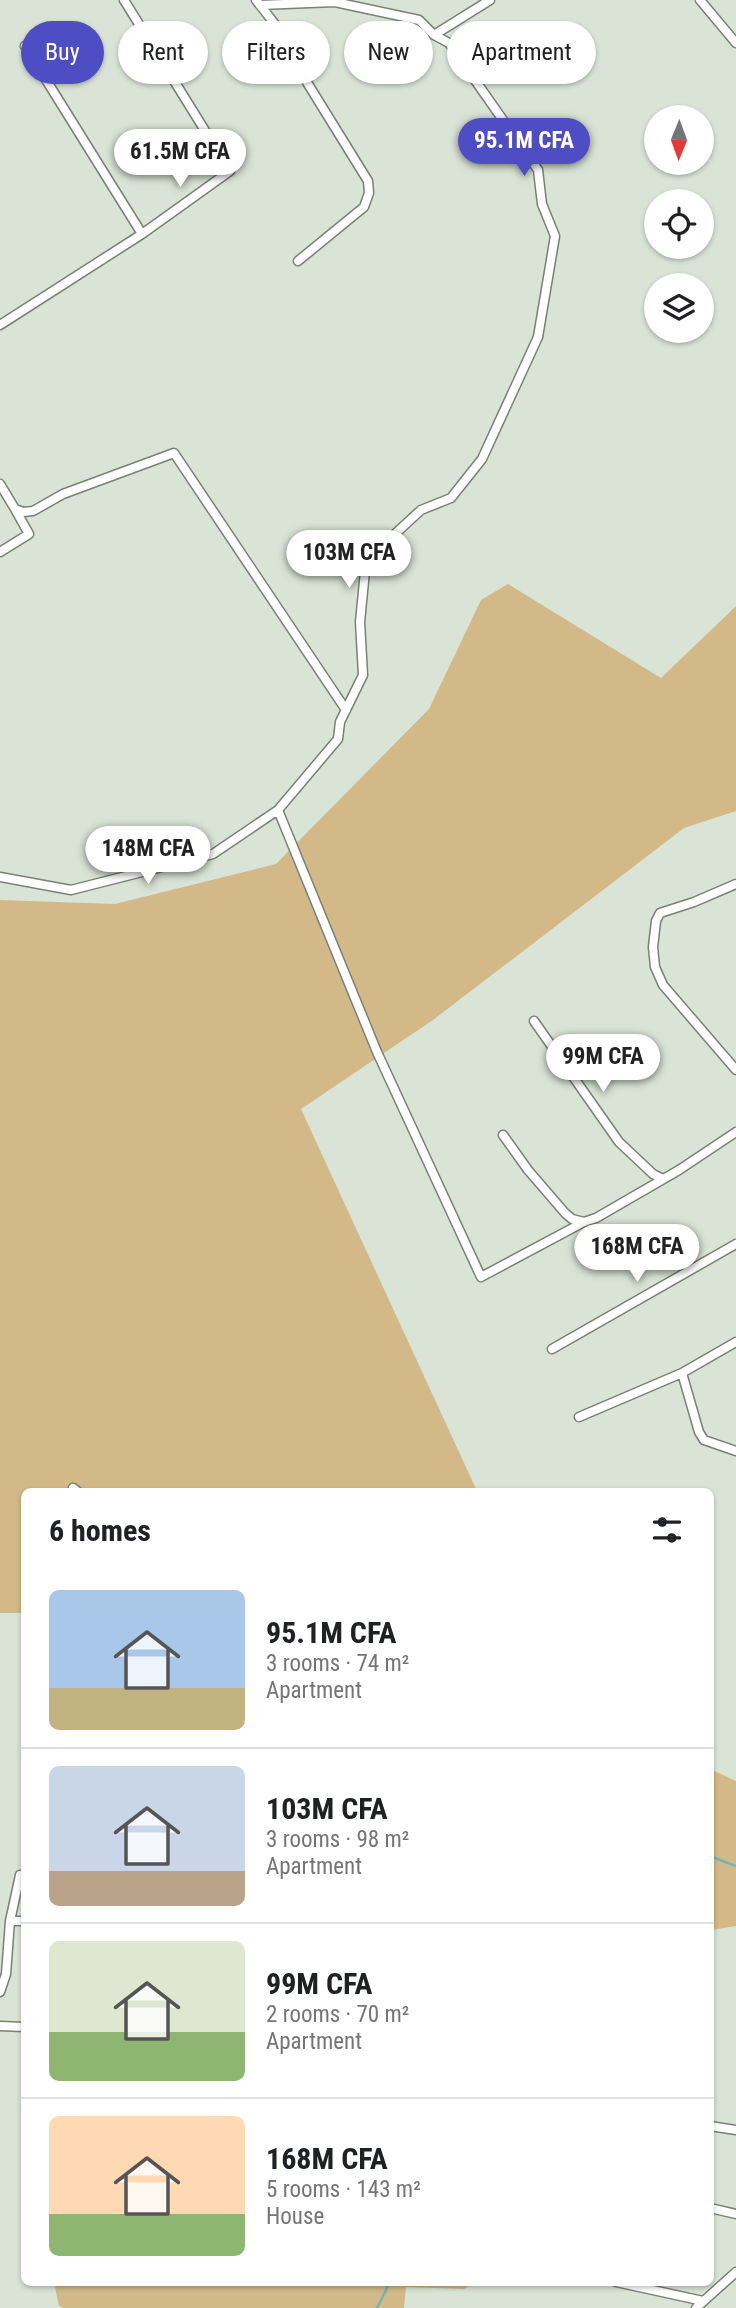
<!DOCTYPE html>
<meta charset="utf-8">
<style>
body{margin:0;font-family:"Roboto Condensed",sans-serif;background:#f2f2f2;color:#202124;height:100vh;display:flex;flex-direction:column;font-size:26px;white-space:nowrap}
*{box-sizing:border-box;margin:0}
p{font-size:23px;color:#757577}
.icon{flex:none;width:38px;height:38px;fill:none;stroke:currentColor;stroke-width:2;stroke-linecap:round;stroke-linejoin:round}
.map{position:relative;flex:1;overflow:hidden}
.drawer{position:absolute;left:21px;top:1488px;width:693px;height:798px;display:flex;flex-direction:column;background:#fff;border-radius:10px;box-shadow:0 2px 5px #0004}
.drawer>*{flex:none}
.guide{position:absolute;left:21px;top:21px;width:695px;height:63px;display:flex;gap:14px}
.needle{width:46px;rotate:181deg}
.buttons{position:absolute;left:644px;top:105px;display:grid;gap:14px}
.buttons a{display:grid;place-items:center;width:70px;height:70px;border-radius:50%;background:#fff;box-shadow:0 2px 5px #0004;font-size:35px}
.price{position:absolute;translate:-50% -60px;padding:0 16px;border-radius:24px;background:#fff;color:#222;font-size:23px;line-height:46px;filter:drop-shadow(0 2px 4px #0008)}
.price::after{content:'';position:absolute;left:50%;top:42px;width:21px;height:16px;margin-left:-10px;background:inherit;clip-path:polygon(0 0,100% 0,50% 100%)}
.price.active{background:#4e4dc4;color:#fff}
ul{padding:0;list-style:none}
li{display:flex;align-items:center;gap:21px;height:175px;padding:0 28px}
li+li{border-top:2px solid #e0e0e0}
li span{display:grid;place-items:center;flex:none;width:196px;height:140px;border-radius:10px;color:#555}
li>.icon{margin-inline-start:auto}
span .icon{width:84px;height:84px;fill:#fffc;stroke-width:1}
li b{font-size:30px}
h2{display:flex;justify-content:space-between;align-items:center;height:84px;padding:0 28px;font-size:30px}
.chip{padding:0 24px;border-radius:32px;background:#fff;box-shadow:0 2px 5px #0004;font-size:24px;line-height:63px}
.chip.active{background:#4e4dc4;color:#fff}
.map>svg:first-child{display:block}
.green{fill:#d4b988}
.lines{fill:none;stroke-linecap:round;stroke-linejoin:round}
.stream{stroke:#6fb6b4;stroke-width:2.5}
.minor-casing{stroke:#788274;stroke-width:11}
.minor{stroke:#fff;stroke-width:8}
</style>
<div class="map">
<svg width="736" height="2308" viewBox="0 0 736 2308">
<rect width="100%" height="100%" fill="#d9e4d6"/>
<path class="green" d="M508 584 661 678 736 606V811L684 828 433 1020 301 1109 477 1491H24V1613H0V900L115 904 276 864 429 709 481 600Z
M710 1769 736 1781V1926L711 1930Z
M54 2282H477L464 2289 406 2287 404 2308H64L59 2306Z"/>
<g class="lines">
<path class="stream" d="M710 1856 736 1866
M377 2308 390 2282"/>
<defs>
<path id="minor" d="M256 0 292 46 308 84 368 181 369 193 364 207 298 261
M700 0 736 43
M260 5 335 2 419 20 434 35 449 43 538 170 542 204 555 236 538 337 482 459 451 498 421 510 372 555 365 571 360 622 363 675 340 722 338 739 278 810 377 1052 481 1277 584 1222 596 1218 679 1170 736 1132
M434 35 490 0
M25 46 142 234
M0 325 142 234 230 171 124 0
M0 484 15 509 23 512 33 511 63 494 174 453 346 710
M0 552 29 534 15 509
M0 877 71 890 213 854 278 810
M736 884 694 902 660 913 656 921 653 947 655 967 663 985 736 1070
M534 1021 619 1142 653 1174 663 1179
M503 1135 528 1170 565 1213 572 1219 584 1222
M552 1349 736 1244
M682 1373 699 1432 704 1440 736 1451
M579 1417 682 1373 736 1342
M73 1488 77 1491
M10 1921H24
M0 1992 6 1974 10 1921 20 1875
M0 2026 24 2027
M710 2126 736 2130
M710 2208 736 2214
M616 2282 703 2301
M696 2308 736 2272"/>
</defs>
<use href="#minor" class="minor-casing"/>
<use href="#minor" class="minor"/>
</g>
</svg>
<div class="buttons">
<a><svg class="needle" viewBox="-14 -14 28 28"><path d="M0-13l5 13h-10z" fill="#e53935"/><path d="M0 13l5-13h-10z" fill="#757577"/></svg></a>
<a><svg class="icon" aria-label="locate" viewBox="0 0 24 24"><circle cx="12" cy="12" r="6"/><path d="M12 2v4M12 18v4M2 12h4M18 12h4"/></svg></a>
<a><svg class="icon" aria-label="layers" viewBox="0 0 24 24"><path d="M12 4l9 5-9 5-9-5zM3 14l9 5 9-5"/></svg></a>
</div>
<b class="price active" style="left:524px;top:178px">95.1M CFA</b>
<b class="price" style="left:180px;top:189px">61.5M CFA</b>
<b class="price" style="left:349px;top:590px">103M CFA</b>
<b class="price" style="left:148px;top:886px">148M CFA</b>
<b class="price" style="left:603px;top:1094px">99M CFA</b>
<b class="price" style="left:637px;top:1284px">168M CFA</b>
<div class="guide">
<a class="chip active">Buy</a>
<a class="chip">Rent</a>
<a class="chip">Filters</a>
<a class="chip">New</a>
<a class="chip">Apartment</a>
</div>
<section class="drawer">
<h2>6 homes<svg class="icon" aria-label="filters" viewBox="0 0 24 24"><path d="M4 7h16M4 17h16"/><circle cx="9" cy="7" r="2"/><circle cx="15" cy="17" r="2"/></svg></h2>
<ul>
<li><span style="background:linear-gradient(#a9c7e8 70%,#c2b280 0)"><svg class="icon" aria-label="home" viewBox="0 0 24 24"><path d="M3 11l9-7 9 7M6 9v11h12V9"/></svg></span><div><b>95.1M CFA</b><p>3 rooms · 74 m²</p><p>Apartment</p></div></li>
<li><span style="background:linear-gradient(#c9d6e8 75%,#b9a48a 0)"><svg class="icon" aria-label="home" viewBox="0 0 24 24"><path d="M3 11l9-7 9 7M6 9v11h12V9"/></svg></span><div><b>103M CFA</b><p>3 rooms · 98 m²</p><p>Apartment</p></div></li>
<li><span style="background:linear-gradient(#dfe7d0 65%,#8fb573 0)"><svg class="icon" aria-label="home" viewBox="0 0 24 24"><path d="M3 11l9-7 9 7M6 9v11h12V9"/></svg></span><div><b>99M CFA</b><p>2 rooms · 70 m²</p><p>Apartment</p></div></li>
<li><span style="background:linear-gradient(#ffd9b3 70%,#8fb573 0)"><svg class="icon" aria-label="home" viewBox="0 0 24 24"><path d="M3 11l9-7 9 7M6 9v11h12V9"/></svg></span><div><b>168M CFA</b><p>5 rooms · 143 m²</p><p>House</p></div></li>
</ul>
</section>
</div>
